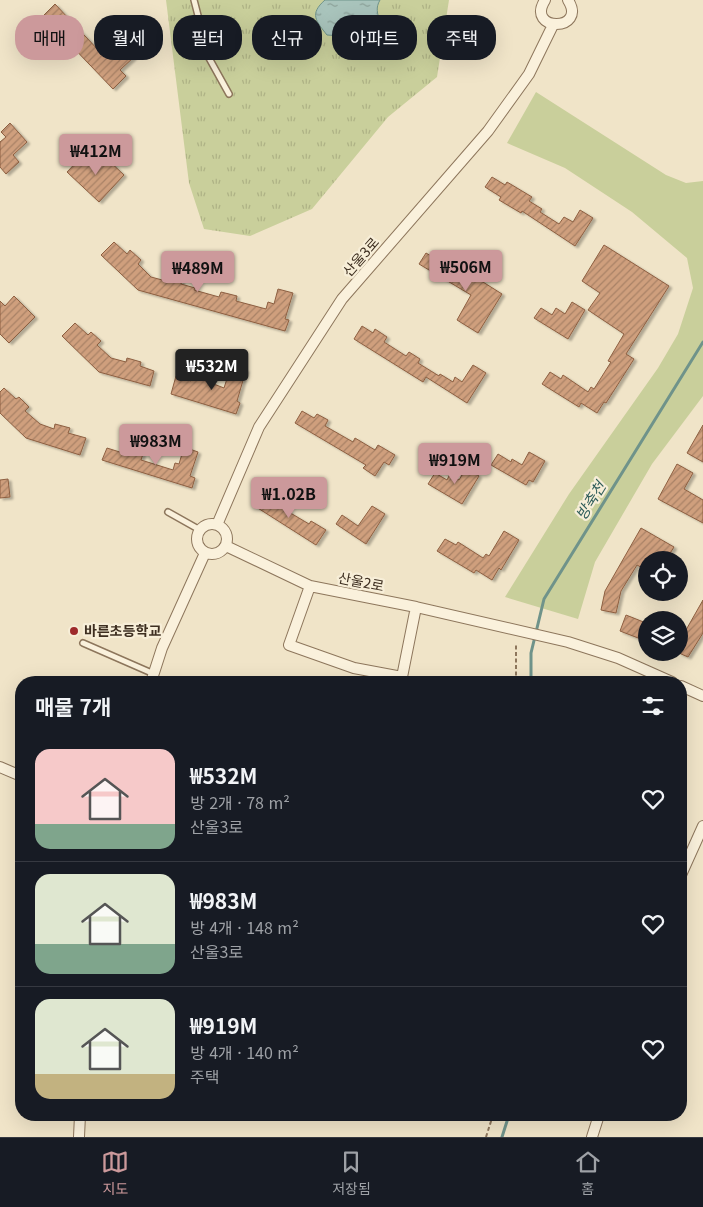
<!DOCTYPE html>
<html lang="ko">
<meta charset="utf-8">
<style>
body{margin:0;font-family:Georgia,"Noto Sans KR",serif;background:#242831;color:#f1f3f6;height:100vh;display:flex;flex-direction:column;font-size:19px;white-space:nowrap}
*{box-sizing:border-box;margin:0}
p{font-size:16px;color:#9ea1a6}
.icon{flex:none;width:28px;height:28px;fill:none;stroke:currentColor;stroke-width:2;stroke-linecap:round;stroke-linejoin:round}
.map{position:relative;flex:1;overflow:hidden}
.side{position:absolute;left:15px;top:676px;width:672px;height:445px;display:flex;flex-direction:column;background:#171b24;border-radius:20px;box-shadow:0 5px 20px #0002}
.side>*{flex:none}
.guide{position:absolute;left:15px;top:15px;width:674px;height:45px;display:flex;gap:10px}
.tools{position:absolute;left:638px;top:551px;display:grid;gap:10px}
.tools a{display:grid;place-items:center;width:50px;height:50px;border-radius:50%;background:#171b24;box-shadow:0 5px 20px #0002;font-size:25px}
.price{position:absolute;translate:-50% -42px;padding:0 11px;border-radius:5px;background:#cc999b;color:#111;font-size:16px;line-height:32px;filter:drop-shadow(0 1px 2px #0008)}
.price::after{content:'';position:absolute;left:50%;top:30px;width:15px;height:11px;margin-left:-8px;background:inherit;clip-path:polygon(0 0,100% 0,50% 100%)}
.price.active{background:#222;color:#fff}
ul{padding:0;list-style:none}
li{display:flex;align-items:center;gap:15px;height:125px;padding:0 20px}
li+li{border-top:1px solid #363941}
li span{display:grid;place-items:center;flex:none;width:140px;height:100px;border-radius:15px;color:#555}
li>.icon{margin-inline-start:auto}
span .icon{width:60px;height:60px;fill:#fffc;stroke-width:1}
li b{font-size:21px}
h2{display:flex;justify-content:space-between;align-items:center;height:60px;padding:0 20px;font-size:21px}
.chip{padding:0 18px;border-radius:20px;background:#171b24;box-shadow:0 5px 20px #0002;font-size:18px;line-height:45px}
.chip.active{background:#cc999b;color:#111}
.menu{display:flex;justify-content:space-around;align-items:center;height:70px;border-top:1px solid #363941;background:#171b24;font-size:14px;color:#9ea1a6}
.menu a{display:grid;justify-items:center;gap:2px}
.menu .active{color:#cc999b}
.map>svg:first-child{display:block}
.grass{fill:url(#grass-tufts)}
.park{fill:#c9cf9b}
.water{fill:url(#water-ripples);stroke:#6f938a}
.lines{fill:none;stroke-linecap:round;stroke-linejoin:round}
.stream{stroke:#6f938a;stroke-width:3}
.building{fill:url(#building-hatch);stroke:#8d5f41;filter:url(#shadow)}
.lane-casing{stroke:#8d765c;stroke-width:8}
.street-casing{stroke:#8d765c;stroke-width:12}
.path{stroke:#8d765c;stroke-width:2;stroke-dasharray:4 2.5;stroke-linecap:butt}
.lane{stroke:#faf1dc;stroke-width:5}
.street{stroke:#faf1dc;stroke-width:10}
.poi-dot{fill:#9e2a2b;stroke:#f7eed8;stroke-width:2}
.labels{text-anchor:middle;stroke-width:4.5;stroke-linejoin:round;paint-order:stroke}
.street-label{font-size:14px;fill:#3d2e20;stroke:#f7eed8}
.poi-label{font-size:14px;font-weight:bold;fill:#3d2e20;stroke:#f7eed8;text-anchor:start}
.water-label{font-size:15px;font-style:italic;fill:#2f5d5a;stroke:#f7eed8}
</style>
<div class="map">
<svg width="703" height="1137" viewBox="0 0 703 1137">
<defs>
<pattern id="grass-tufts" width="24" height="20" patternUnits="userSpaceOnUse" patternTransform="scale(1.25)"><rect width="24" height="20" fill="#c9cf9b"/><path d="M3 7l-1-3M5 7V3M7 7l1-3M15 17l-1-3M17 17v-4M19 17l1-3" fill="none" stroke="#aeb285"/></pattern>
<pattern id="water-ripples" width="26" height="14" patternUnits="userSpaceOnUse" patternTransform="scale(1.25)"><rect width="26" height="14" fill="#a9c4bc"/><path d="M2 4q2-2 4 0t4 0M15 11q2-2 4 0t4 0" fill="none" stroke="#8ba098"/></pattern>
<pattern id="building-hatch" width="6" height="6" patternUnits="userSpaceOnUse" patternTransform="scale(1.25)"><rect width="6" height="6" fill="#cf9f7d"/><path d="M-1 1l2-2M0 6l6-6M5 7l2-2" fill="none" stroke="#a98266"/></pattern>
<filter id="shadow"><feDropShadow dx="3" dy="2" stdDeviation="1" flood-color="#0004"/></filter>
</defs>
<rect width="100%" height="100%" fill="#f0e4c8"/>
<path class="grass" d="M166 0H449L437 77 388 117 312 209 250 236 204 229 189 183Z"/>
<path class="park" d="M536 92 666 175 686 183 703 181V396L652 464 595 562 578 619 505 597 569 494 658 368 678 334 693 288 687 258 632 212 565 168 507 143Z"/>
<path class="water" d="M325 0H380C371 15 387 26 385 40L379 46C362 30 348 37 327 35 316 21 309 14 325 0Z"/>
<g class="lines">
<path class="stream" d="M531 682V653L544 599 703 342
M502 1137 509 1115"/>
</g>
<path class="building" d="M55 4 101 53 116 38 134 57 120 70 126 76 113 89 43 16Z
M10 123 27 142 13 155 19 162 6 174 0 167V142L6 137 1 132Z
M84 154 97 166 105 157 124 175 99 202 67 172Z
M492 177 505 185 507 182 532 197 529 201 542 209 540 212 559 224 564 217 573 222 580 210 593 218 575 246 522 211 521 213 499 200 501 197 485 187Z
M114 242 127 254 130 250 141 260 138 264 151 277 166 281 168 276 182 280 181 284 195 288 194 290 219 297 221 292 237 296 236 301 266 309 268 302 274 304 278 289 293 293 285 319 289 320 285 331 138 290 101 255Z
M604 245 669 286 626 354 634 359 606 403 604 402 597 413 581 403 579 407 542 384 550 372 561 379 563 375 588 392 591 387 594 389 611 362 608 361 624 334 588 310 600 293 582 281Z
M426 253 438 260 441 256 452 262 449 266 473 281 475 277 502 294 478 333 457 320 471 295 419 264Z
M14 296 35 317 9 343 0 334V301L5 306Z
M572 302 585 310 568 339 534 318 541 308 552 315 556 308 565 314Z
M75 323 88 335 91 332 101 341 97 345 111 358 126 362 127 358 141 362 140 366 154 371 150 386 99 372 62 336Z
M362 326 373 333 375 329 387 337 384 342 406 356 409 352 420 359 418 363 439 376 440 374 453 382 455 377 462 382 473 365 486 373 467 403 426 377 423 382 354 339Z
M231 366 246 370 237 401 240 403 236 414 171 394 176 376 191 381 193 376 224 388Z
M4 388 16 399 19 397 29 407 25 411 40 424 54 429 55 424 70 428 68 433 86 438 80 455 26 438 0 413V392Z
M302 411 314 418 317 414 328 420 325 426 353 442 355 438 375 450 378 445 395 455 389 465 384 462 375 476 363 468 366 465 295 423Z
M703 425V462L687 453Z
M184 447 198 452 190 476 195 478 192 488 102 460 107 448 126 454 128 449 143 454 141 460 173 470 175 463 179 464Z
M529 452 545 461 533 482 529 480 526 485 491 465 498 454 511 462 512 459 522 465Z
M677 464 693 473 684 489 703 500V523L658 499Z
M466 468 479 476 462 504 428 484 435 473 447 480 450 474 459 480Z
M8 479 10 497 0 498V480Z
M261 493 272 500 275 496 286 503 282 508 309 524 311 521 326 530 316 545 253 505Z
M372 506 385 514 366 544 336 524 342 515 358 526Z
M641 528 674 547 666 560H646V570L637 565 621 591 616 613 601 610 605 591Z
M504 531 519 540 501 570 499 568 492 580 476 570 474 573 437 551 445 539 456 545 458 542 483 558 486 554 489 556Z
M703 600V633L688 657 679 653V636L682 637Z
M626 615 646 623V641L620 631Z"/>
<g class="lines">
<defs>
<path id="lane" d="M194 0 209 58 229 94
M168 512 200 530
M83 643 154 674"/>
<path id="street" d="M545 0C525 32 588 32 568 0
M197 539a15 15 0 1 1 30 0a15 15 0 1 1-30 0Z
M217 525 259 427 342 299 488 131 529 74 553 25
M226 546 310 586 416 607 568 642 618 658 672 682
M310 586 289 645 354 668 402 677 416 607
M151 682 162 648 205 553
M681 686 703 696
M0 767 21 776
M681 875 703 826
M79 1137 80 1115
M592 1137 599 1115"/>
</defs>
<use href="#lane" class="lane-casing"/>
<use href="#street" class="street-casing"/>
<path class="path" d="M516 682V645
M486 1137 493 1115"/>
<use href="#lane" class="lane"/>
<use href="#street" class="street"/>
</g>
<circle class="poi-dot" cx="74" cy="631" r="5"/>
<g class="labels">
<g class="street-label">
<text transform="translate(361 257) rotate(-49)" y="5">산울3로</text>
<text transform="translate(361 582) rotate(11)" y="5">산울2로</text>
</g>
<g class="poi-label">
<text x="84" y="636">바른초등학교</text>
</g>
<g class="water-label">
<text transform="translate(591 501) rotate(-58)" y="5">방축천</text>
</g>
</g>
</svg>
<div class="tools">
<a><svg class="icon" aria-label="locate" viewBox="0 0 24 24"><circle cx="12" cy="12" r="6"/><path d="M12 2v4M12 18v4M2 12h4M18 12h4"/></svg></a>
<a><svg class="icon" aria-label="layers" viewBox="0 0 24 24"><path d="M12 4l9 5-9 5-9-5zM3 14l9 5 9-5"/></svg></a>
</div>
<b class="price" style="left:96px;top:176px">₩412M</b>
<b class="price" style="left:466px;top:292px">₩506M</b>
<b class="price" style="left:198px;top:293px">₩489M</b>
<b class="price active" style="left:212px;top:391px">₩532M</b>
<b class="price" style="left:156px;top:466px">₩983M</b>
<b class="price" style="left:455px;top:485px">₩919M</b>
<b class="price" style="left:289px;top:519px">₩1.02B</b>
<div class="guide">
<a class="chip active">매매</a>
<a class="chip">월세</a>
<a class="chip">필터</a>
<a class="chip">신규</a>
<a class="chip">아파트</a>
<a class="chip">주택</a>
</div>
<section class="side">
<h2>매물 7개<svg class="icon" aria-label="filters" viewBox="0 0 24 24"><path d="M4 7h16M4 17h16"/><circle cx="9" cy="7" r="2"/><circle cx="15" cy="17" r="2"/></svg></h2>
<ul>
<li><span style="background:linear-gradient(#f6c9c9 75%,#7fa58c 0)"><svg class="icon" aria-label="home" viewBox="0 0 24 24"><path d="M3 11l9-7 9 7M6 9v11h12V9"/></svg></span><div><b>₩532M</b><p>방 2개 · 78 m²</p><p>산울3로</p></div><svg class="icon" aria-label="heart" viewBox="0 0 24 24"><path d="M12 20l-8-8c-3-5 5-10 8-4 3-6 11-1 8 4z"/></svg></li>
<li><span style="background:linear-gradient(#dfe7d0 70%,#7fa58c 0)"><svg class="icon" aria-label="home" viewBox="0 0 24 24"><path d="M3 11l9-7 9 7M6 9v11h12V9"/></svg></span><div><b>₩983M</b><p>방 4개 · 148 m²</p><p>산울3로</p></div><svg class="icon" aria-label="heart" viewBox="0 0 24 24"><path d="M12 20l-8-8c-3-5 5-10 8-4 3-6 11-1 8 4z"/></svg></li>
<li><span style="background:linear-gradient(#dfe7d0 75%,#c2b280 0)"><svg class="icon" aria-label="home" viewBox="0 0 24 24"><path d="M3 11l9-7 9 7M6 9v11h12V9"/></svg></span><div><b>₩919M</b><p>방 4개 · 140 m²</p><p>주택</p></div><svg class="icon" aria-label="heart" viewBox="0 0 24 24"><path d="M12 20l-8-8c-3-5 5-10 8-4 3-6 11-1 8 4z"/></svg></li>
</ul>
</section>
</div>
<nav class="menu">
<a class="active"><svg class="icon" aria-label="map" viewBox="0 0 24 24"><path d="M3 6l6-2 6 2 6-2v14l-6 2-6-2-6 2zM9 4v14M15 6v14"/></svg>지도</a>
<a><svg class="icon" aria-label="saved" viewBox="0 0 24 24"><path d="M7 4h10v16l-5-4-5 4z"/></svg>저장됨</a>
<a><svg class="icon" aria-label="home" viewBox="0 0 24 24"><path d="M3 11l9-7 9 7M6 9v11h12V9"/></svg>홈</a>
</nav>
